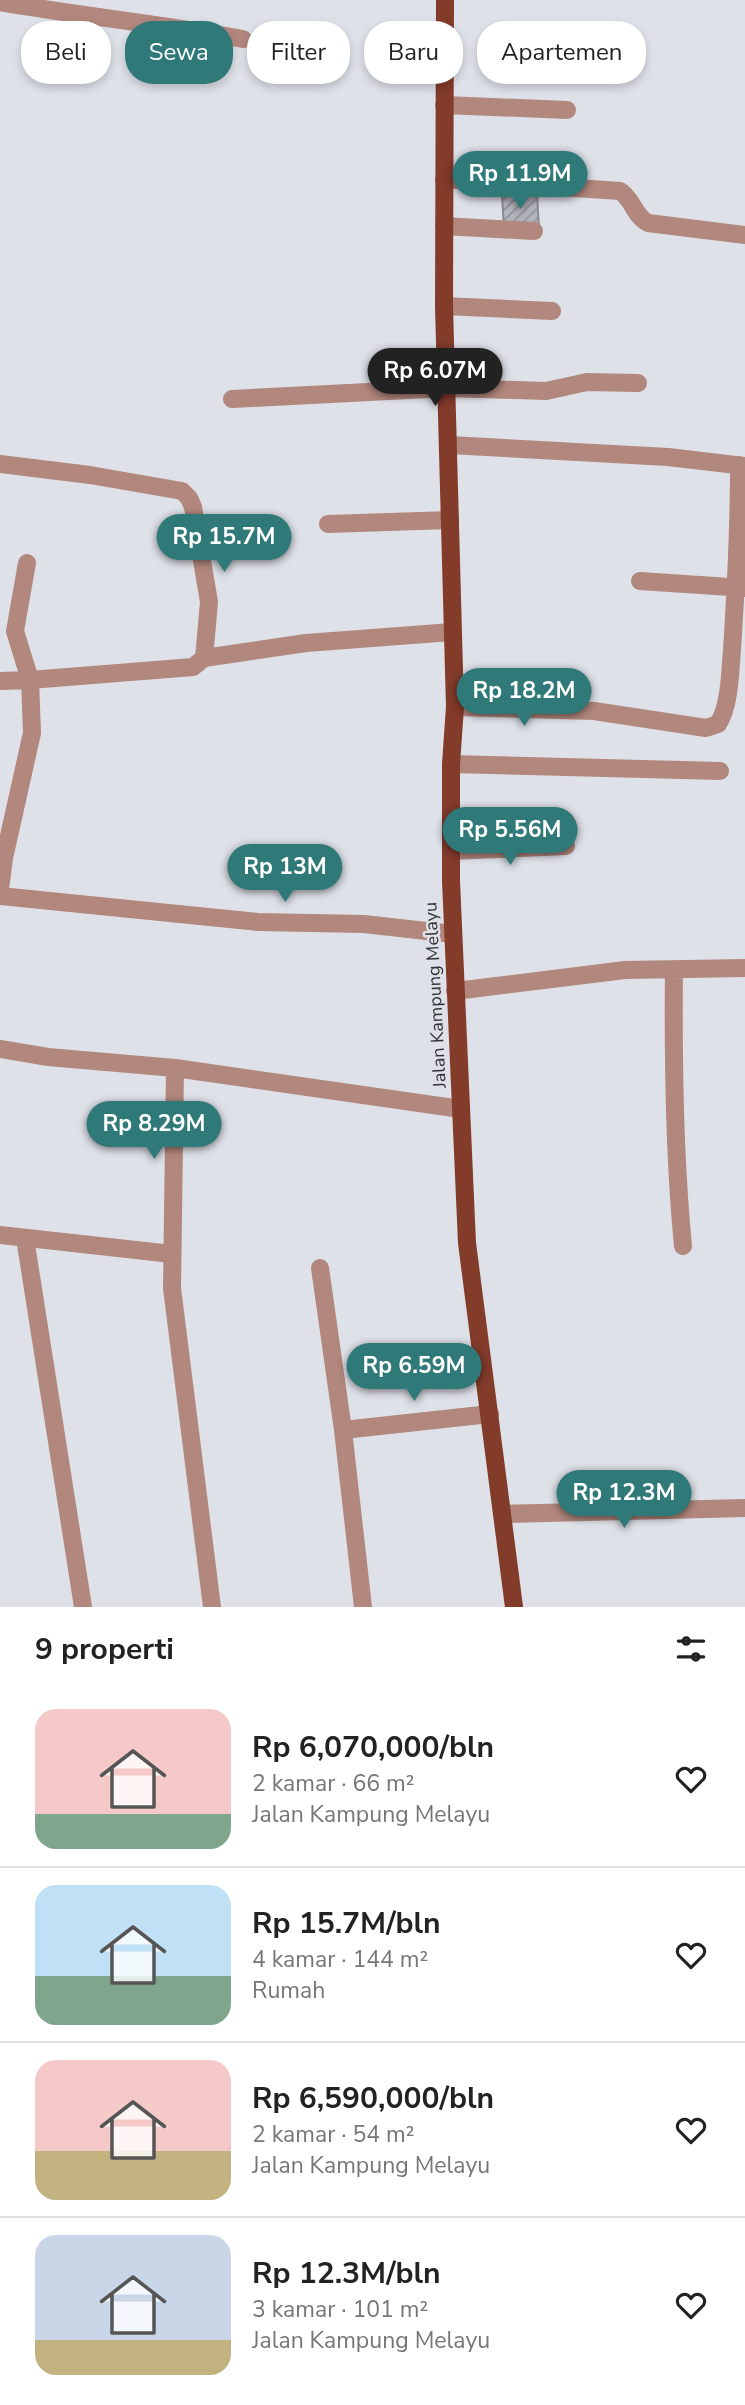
<!DOCTYPE html>
<html lang="id">
<meta charset="utf-8">
<style>
body{margin:0;font-family:"Nunito Sans",sans-serif;background:#f2f2f2;color:#222;height:100vh;display:flex;flex-direction:column;font-size:26px;white-space:nowrap}
*{box-sizing:border-box;margin:0}
p{font-size:23px;color:#767676}
.icon{flex:none;width:38px;height:38px;fill:none;stroke:currentColor;stroke-width:2;stroke-linecap:round;stroke-linejoin:round}
.map{position:relative;height:1607px;overflow:hidden}
.details{display:flex;flex-direction:column;background:#fff;flex:1}
.details>*{flex:none}
.banner{position:absolute;left:21px;top:21px;width:704px;height:63px;display:flex;gap:14px}
.price{position:absolute;translate:-50% -60px;padding:0 16px;border-radius:24px;background:#2f7978;color:#fff;font-size:23px;line-height:46px;filter:drop-shadow(0 2px 4px #0008)}
.price::after{content:'';position:absolute;left:50%;top:42px;width:21px;height:16px;margin-left:-10px;background:inherit;clip-path:polygon(0 0,100% 0,50% 100%)}
.price.current{background:#222;color:#fff}
ul{padding:0;list-style:none}
li{display:flex;align-items:center;gap:21px;height:175px;padding:0 35px}
li+li{border-top:2px solid #e0e0e0}
li span{display:grid;place-items:center;flex:none;width:196px;height:140px;border-radius:21px;color:#555}
li>.icon{margin-inline-start:auto}
span .icon{width:84px;height:84px;fill:#fffc;stroke-width:1}
li b{font-size:30px}
h2{display:flex;justify-content:space-between;align-items:center;height:84px;padding:0 35px;font-size:30px}
.pill{padding:0 24px;border-radius:28px;background:#fff;box-shadow:0 4px 10px #0003;font-size:24px;line-height:63px}
.pill.current{background:#2f7978;color:#fff}
.map>svg:first-child{display:block}
.building{fill:url(#building-hatch);stroke:#888b92;stroke-width:2}
.lines{fill:none;stroke-linecap:round;stroke-linejoin:round}
.minor{stroke:#b2877d;stroke-width:18}
.major{stroke:#833b2a;stroke-width:18}
.labels{text-anchor:middle;stroke-width:5;stroke-linejoin:round;paint-order:stroke}
.street-label{font-size:18px;fill:#313235;stroke:#dee1e8}
</style>
<div class="map">
<svg width="745" height="1607" viewBox="0 0 745 1607">
<defs>
<pattern id="building-hatch" width="6" height="6" patternUnits="userSpaceOnUse" patternTransform="scale(1.75)"><rect width="6" height="6" fill="#b3b5bd"/><path d="M-1 1l2-2M0 6l6-6M5 7l2-2" fill="none" stroke="#92949a"/></pattern>
</defs>
<rect width="100%" height="100%" fill="#dee1e8"/>
<path class="building" d="M537 193 539 228 504 229 502 194Z"/>
<g class="lines">
<path class="minor" d="M0 2C81 16 162 24 243 39
M444 105 567 110
M444 179 620 191C633 199 634 216 648 223L745 235
M444 226 534 231
M444 306 552 311
M232 399 447 388 546 391 587 382 638 383
M449 445 668 457 745 466
M0 464 90 475 182 491 189 498 193 507 209 602 204 658 193 667 30 680 15 631 27 563
M328 524 450 520
M640 581 745 588
M204 658 306 643 452 632
M0 681 30 680 32 733 4 858 0 889
M455 707 594 711 706 728 718 724C730 706 730 671 732 650 736 588 739 527 739 465
M451 764 720 771
M451 851 566 846
M0 896 258 922 364 924 453 934
M674 969C673 1062 674 1154 683 1246
M455 991 625 970 745 968
M0 1049 48 1057 175 1068 461 1109
M175 1068 172 1288 212 1607
M0 1235 172 1254
M25 1238 83 1607
M320 1268 343 1430 363 1607
M343 1430 490 1414
M503 1514 745 1508"/>
<path class="major" d="M445 0 444 306 455 707 451 764V881L467 1243 514 1607"/>
</g>
<g class="labels">
<g class="street-label">
<text transform="translate(435 995) rotate(-93)" y="6">Jalan Kampung Melayu</text>
</g>
</g>
</svg>
<b class="price" style="left:520px;top:211px">Rp 11.9M</b>
<b class="price current" style="left:435px;top:408px">Rp 6.07M</b>
<b class="price" style="left:224px;top:574px">Rp 15.7M</b>
<b class="price" style="left:524px;top:728px">Rp 18.2M</b>
<b class="price" style="left:510px;top:867px">Rp 5.56M</b>
<b class="price" style="left:285px;top:904px">Rp 13M</b>
<b class="price" style="left:154px;top:1161px">Rp 8.29M</b>
<b class="price" style="left:414px;top:1403px">Rp 6.59M</b>
<b class="price" style="left:624px;top:1530px">Rp 12.3M</b>
<div class="banner">
<a class="pill">Beli</a>
<a class="pill current">Sewa</a>
<a class="pill">Filter</a>
<a class="pill">Baru</a>
<a class="pill">Apartemen</a>
</div>
</div>
<section class="details">
<h2>9 properti<svg class="icon" aria-label="filters" viewBox="0 0 24 24"><path d="M4 7h16M4 17h16"/><circle cx="9" cy="7" r="2"/><circle cx="15" cy="17" r="2"/></svg></h2>
<ul>
<li><span style="background:linear-gradient(#f6c9c9 75%,#7fa58c 0)"><svg class="icon" aria-label="home" viewBox="0 0 24 24"><path d="M3 11l9-7 9 7M6 9v11h12V9"/></svg></span><div><b>Rp 6,070,000/bln</b><p>2 kamar · 66 m²</p><p>Jalan Kampung Melayu</p></div><svg class="icon" aria-label="heart" viewBox="0 0 24 24"><path d="M12 20l-8-8c-3-5 5-10 8-4 3-6 11-1 8 4z"/></svg></li>
<li><span style="background:linear-gradient(#bfe0f5 65%,#7fa58c 0)"><svg class="icon" aria-label="home" viewBox="0 0 24 24"><path d="M3 11l9-7 9 7M6 9v11h12V9"/></svg></span><div><b>Rp 15.7M/bln</b><p>4 kamar · 144 m²</p><p>Rumah</p></div><svg class="icon" aria-label="heart" viewBox="0 0 24 24"><path d="M12 20l-8-8c-3-5 5-10 8-4 3-6 11-1 8 4z"/></svg></li>
<li><span style="background:linear-gradient(#f6c9c9 65%,#c2b280 0)"><svg class="icon" aria-label="home" viewBox="0 0 24 24"><path d="M3 11l9-7 9 7M6 9v11h12V9"/></svg></span><div><b>Rp 6,590,000/bln</b><p>2 kamar · 54 m²</p><p>Jalan Kampung Melayu</p></div><svg class="icon" aria-label="heart" viewBox="0 0 24 24"><path d="M12 20l-8-8c-3-5 5-10 8-4 3-6 11-1 8 4z"/></svg></li>
<li><span style="background:linear-gradient(#c9d6e8 75%,#c2b280 0)"><svg class="icon" aria-label="home" viewBox="0 0 24 24"><path d="M3 11l9-7 9 7M6 9v11h12V9"/></svg></span><div><b>Rp 12.3M/bln</b><p>3 kamar · 101 m²</p><p>Jalan Kampung Melayu</p></div><svg class="icon" aria-label="heart" viewBox="0 0 24 24"><path d="M12 20l-8-8c-3-5 5-10 8-4 3-6 11-1 8 4z"/></svg></li>
</ul>
</section>
